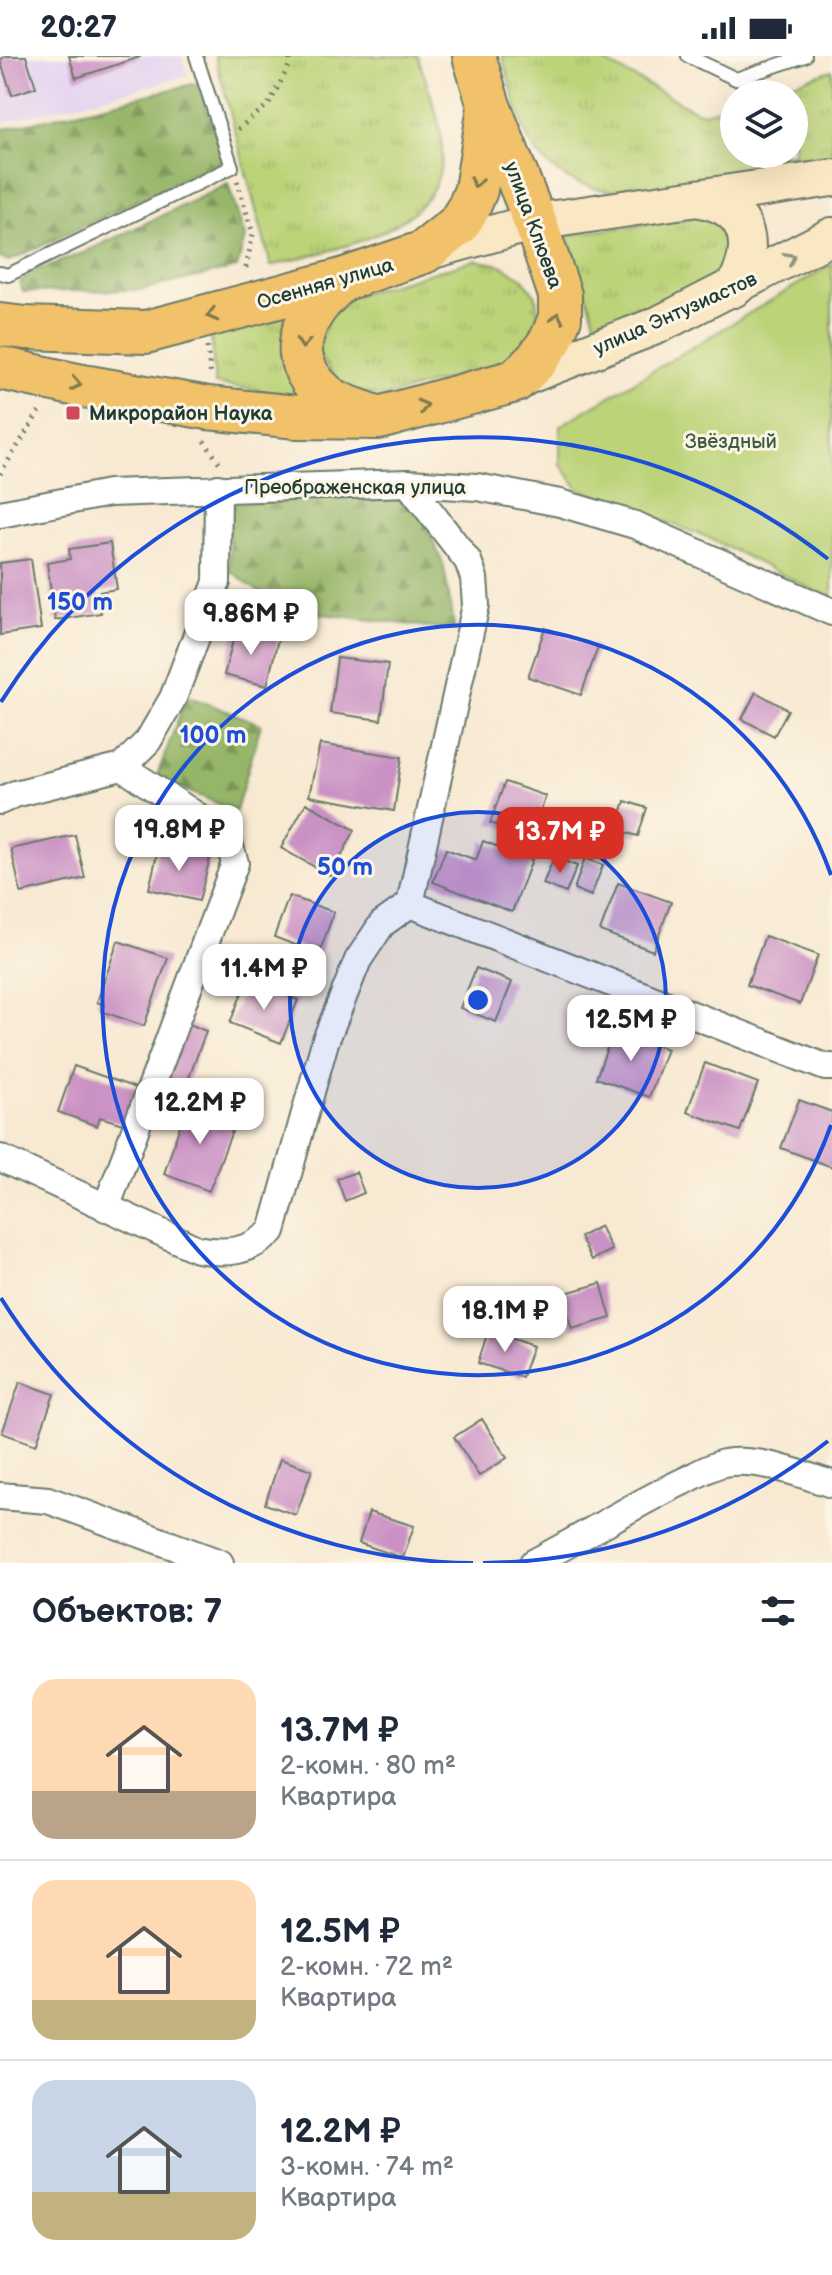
<!DOCTYPE html>
<html lang="ru">
<meta charset="utf-8">
<style>
body{margin:0;font-family:"Balsamiq Sans",sans-serif;background:#f6f6f7;color:#1f2937;height:100vh;display:flex;flex-direction:column;font-size:30px;white-space:nowrap}
*{box-sizing:border-box;margin:0}
p{font-size:26px;color:#747a83}
.icon{flex:none;width:44px;height:44px;fill:none;stroke:currentColor;stroke-width:2;stroke-linecap:round;stroke-linejoin:round}
.map{position:relative;height:1507px;overflow:hidden}
.panel{display:flex;flex-direction:column;background:#fff;flex:1}
.panel>*{flex:none}
.buttons{position:absolute;left:720px;top:24px;display:grid;gap:16px}
.buttons a{display:grid;place-items:center;width:88px;height:88px;border-radius:50%;background:#fff;box-shadow:0 8px 32px #0002;font-size:40px}
.price{position:absolute;translate:-50% -68px;padding:0 18px;border-radius:16px;background:#fff;color:#222;font-size:26px;line-height:52px;filter:drop-shadow(0 2px 4px #0008)}
.price::after{content:'';position:absolute;left:50%;top:48px;width:24px;height:18px;margin-left:-12px;background:inherit;clip-path:polygon(0 0,100% 0,50% 100%)}
.price.on{background:#d93025;color:#fff}
ul{padding:0;list-style:none}
li{display:flex;align-items:center;gap:24px;height:200px;padding:0 32px}
li+li{border-top:2px solid #e0e1e3}
li span{display:grid;place-items:center;flex:none;width:224px;height:160px;border-radius:24px;color:#555}
li>.icon{margin-inline-start:auto}
span .icon{width:96px;height:96px;fill:#fffc;stroke-width:1}
li b{font-size:34px}
h2{display:flex;justify-content:space-between;align-items:center;height:96px;padding:0 32px;font-size:34px}
.status{display:flex;justify-content:space-between;align-items:center;height:56px;padding:0 40px;background:#fff;direction:ltr}
.status svg{height:22px;fill:currentColor}
.map>svg:first-child{display:block}
.built{fill:#e5d3f1}
.grass{fill:url(#grass-tufts);stroke:#6e8856;stroke-width:2}
.forest{fill:url(#forest-firs);stroke:#5a794e;stroke-width:2}
.green{fill:#bcd378;stroke:#6e8856;stroke-width:2}
.building{fill:#ca91c4}
.lines{fill:none;stroke-linecap:round;stroke-linejoin:round}
.service-casing{stroke:#6b796b;stroke-width:16}
.minor-casing{stroke:#6b796b;stroke-width:30}
.secondary-casing{stroke:#6b796b;stroke-width:40}
.primary-casing{stroke:#6b796b;stroke-width:46}
.path{stroke:#6b796b;stroke-width:5;stroke-dasharray:2 6;stroke-linecap:butt}
.service{stroke:#fff;stroke-width:12}
.minor{stroke:#fff;stroke-width:26}
.secondary{stroke:#fae7c3;stroke-width:36}
.primary{stroke:#f2c26a;stroke-width:42}
.oneway{stroke:#7e794c}
.oneway2{stroke:#8c927c}
.ring{fill:none;stroke:#1d4ed8;stroke-width:4}
.poi-dot{fill:#d1495b;stroke:#fcf5e5;stroke-width:3}
.labels{text-anchor:middle;stroke-width:6;stroke-linejoin:round;paint-order:stroke}
.street-label{font-size:20px;fill:#1f3d34;stroke:#fcf5e5}
.poi-label{font-size:20px;font-weight:bold;fill:#1f3d34;stroke:#fcf5e5;text-anchor:start}
.park-label{font-size:20px;fill:#3e5b42;stroke:#fcf5e5}
.centre{fill:#1d4ed8;stroke:#fcf5e5;stroke-width:4}
.ring-label{font-size:24px;text-anchor:middle;font-weight:bold;fill:#1d4ed8;stroke:#fcf5e5;stroke-width:6;stroke-linejoin:round;paint-order:stroke}
</style>
<div class="status"><b>20:27</b><svg viewBox="0 0 49 12"><path d="M0 12V9h3v3zM5 12V6h3v6zM10 12V3h3v9zM15 12V0h3v12zM26 1h20v11H26zM47 4h2v5h-2z"/></svg></div>
<div class="map">
<svg width="832" height="1507" viewBox="0 0 832 1507">
<defs>
<pattern id="grass-tufts" width="24" height="20" patternUnits="userSpaceOnUse" patternTransform="scale(2)"><rect width="24" height="20" fill="#bcd378"/><path d="M3 7l-1-3M5 7V3M7 7l1-3M15 17l-1-3M17 17v-4M19 17l1-3" fill="none" stroke="#a1b668"/></pattern>
<pattern id="forest-firs" width="22" height="20" patternUnits="userSpaceOnUse" patternTransform="scale(2)"><rect width="22" height="20" fill="#95b568"/><path d="M5 1l3.5 6h-7zM16 11l3.5 6h-7z" fill="#799456"/></pattern>
</defs>
<rect width="100%" height="100%" fill="#fcf5e5"/>
<filter id="ink" filterUnits="userSpaceOnUse"><feTurbulence type="fractalNoise" baseFrequency=".0125" numOctaves="2"/><feDisplacementMap in="SourceGraphic" scale="16" xChannelSelector="R" yChannelSelector="G"/><feConvolveMatrix kernelMatrix="1 2 1 2 8 2 1 2 1" color-interpolation-filters="sRGB"/></filter>
<filter id="wash" filterUnits="userSpaceOnUse"><feTurbulence type="fractalNoise" baseFrequency=".006" numOctaves="4" result="noise"/><feDisplacementMap in="SourceGraphic" scale="32" xChannelSelector="R" yChannelSelector="G"/><feGaussianBlur stdDeviation="1.8" result="paint"/><feColorMatrix in="noise" values="0 0 0 0 0 0 0 0 0 0 0 0 0 0 0 0 0 1.4 0 .05"/><feComposite in="paint" operator="in"/></filter>
<g filter="url(#wash)">
<rect width="100%" height="100%" fill="#f8e9d2"/>
<path class="built" d="M0 0H181L188 20 0 67Z"/>
<path class="grass" d="M215 0H418C427 31 442 64 442 96 443 178 330 193 271 210Z
M502 0H594L696 55 705 57 734 47V98H794V38H761L832 14V109C795 114 759 120 722 125 658 135 579 154 534 93 522 77 509 22 502 0Z
M696 161 716 167 728 179 731 199 721 218 599 278 568 179Z
M475 204 501 209 522 222 536 240 538 262 530 284 515 304 384 341 342 331 318 298 327 260 343 243Z
M291 256 306 342 215 328 211 281Z"/>
<path class="forest" d="M198 27 224 104 9 205 0 202V74Z
M228 128 245 181 237 212 140 234 23 236 20 227 29 217 83 197Z
M411 437 443 507 455 574 282 553 229 514V448L319 438Z
M187 640 261 668 236 755 156 722Z"/>
<path class="green" d="M832 208V544L707 481 579 433 560 408V370Z"/>
<g id="blocks">
<path class="building" d="M6 0H26L36 31 12 39 0 4Z
M69 0H140V1L76 22Z
M110 487 117 533 98 536 101 557 55 564 47 507 70 503 69 493Z
M31 503 41 573 0 579V507Z
M545 572 598 591 581 639 528 621Z
M236 573 278 583 267 630 224 619Z
M337 602 388 608 381 664 330 657Z
M756 636 788 654 774 680 742 663Z
M320 688 402 701 394 755 309 740Z
M505 726 546 740 531 781 490 767Z
M625 745 647 752 638 780 616 774Z
M306 747 355 774 331 820 281 792Z
M75 779 85 822 21 837 11 793Z
M483 785 532 804 512 856 433 826 446 793 476 804Z
M159 790 210 802 199 845 149 833Z
M554 801 577 810 566 837 543 828Z
M585 802 603 809 591 840 574 833Z
M618 827 671 846 653 895 600 875Z
M289 840 334 856 319 898 274 881Z
M765 880 818 899 800 948 747 929Z
M118 885 168 902 144 970 101 955 104 949 97 946Z
M476 912 512 926 496 966 460 952Z
M247 924 298 944 281 987 230 967Z
M187 967 206 975 186 1030 166 1022Z
M614 973 667 993 649 1041 596 1022Z
M705 1007 758 1027 740 1075 687 1056Z
M74 1010 136 1032 123 1068 100 1061 97 1070 58 1056Z
M799 1044 832 1056V1111L781 1092Z
M188 1045 237 1062 209 1135 164 1118Z
M356 1116 364 1137 345 1145 337 1123Z
M600 1170 612 1194 592 1204 580 1181Z
M601 1227 611 1262 572 1273 562 1238Z
M488 1275 533 1290 522 1321 478 1307Z
M20 1326 54 1338 36 1389 2 1377Z
M482 1363 507 1402 479 1420 454 1381Z
M280 1403 312 1414 296 1459 265 1448Z
M369 1456 414 1470 403 1502 359 1487Z"/>
</g>
</g>
<g filter="url(#ink)">
<use href="#blocks" fill-opacity="0" stroke="#6b796b" stroke-width="2"/>
<g class="lines">
<defs>
<path id="service" d="M688 0 736 23 805 0
M0 217 8 219 232 111 196 0"/>
<path id="minor" d="M0 458 109 437 408 427 477 431 560 447 635 469 832 556
M0 745 15 738 122 711 148 685 173 642 217 526 218 432
M410 848 825 1011H832
M0 1102 197 1193C227 1198 249 1197 272 1175L325 986 358 904 382 868 410 848 476 549 474 522 468 505 408 427
M106 1152 235 807 229 787 217 773 122 711
M0 1440 48 1444 220 1507
M533 1507C584 1481 632 1449 684 1425 696 1419 711 1410 724 1407 759 1401 799 1418 832 1428"/>
<path id="secondary" d="M701 143C752 152 757 193 733 233
M429 195 535 166 832 122
M516 324 658 269 832 180"/>
<path id="primary" d="M342 224C305 256 279 299 326 339 338 349 357 354 371 359
M0 269 26 272 146 276 342 224 424 196 458 169 469 151 476 134 489 51
M0 312 77 329 208 352 297 361 379 362 515 325 536 305 551 284 560 262V239L535 166 489 50 474 0"/>
</defs>
<use href="#service" class="service-casing"/>
<use href="#minor" class="minor-casing"/>
<use href="#secondary" class="secondary-casing"/>
<use href="#primary" class="primary-casing"/>
<path class="path" d="M238 73 269 48 290 8V0
M237 125 253 178 245 216
M207 291 211 321
M204 385 221 409
M0 418 39 356"/>
<use href="#service" class="service"/>
<use href="#minor" class="minor"/>
<use href="#secondary" class="secondary"/>
<use href="#primary" class="primary"/>
</g>
<defs><path id="oneway-chevron" d="M-2-3.5L2.5 0L-2 3.5" fill="none" stroke-width="1.6" stroke-linecap="round" stroke-linejoin="round" transform="scale(2)"/></defs>
<g class="oneway">
<use href="#oneway-chevron" transform="translate(476 126) rotate(101)"/>
<use href="#oneway-chevron" transform="translate(212 259) rotate(165)"/>
<use href="#oneway-chevron" transform="translate(557 262) rotate(-78)"/>
<use href="#oneway-chevron" transform="translate(303 287) rotate(94)"/>
<use href="#oneway-chevron" transform="translate(76 328) rotate(12)"/>
<use href="#oneway-chevron" transform="translate(423 350) rotate(-15)"/>
</g>
<use class="oneway2" href="#oneway-chevron" transform="translate(790 202) rotate(-28)"/>
</g>
<circle cx="478" cy="944" r="188" fill="#1d4ed8" fill-opacity=".12"/>
<g class="ring">
<circle cx="478" cy="944" r="188"/>
<path d="M831 1069A375 375 0 1 1 831 819"/>
<path d="M828 1385A563 563 0 0 1 483 1507M473 1507A563 563 0 0 1 1 1242M1 646A563 563 0 0 1 828 503"/>
</g>
<rect class="poi-dot" x="65" y="349" width="16" height="16" rx="4"/>
<g class="labels">
<g class="street-label">
<text transform="translate(534 169) rotate(70)" y="7">улица Клюева</text>
<text transform="translate(325 227) rotate(-16)" y="7">Осенняя улица</text>
<text transform="translate(675 257) rotate(-24)" y="7">улица Энтузиастов</text>
<text x="355" y="438">Преображенская улица</text>
</g>
<g class="poi-label">
<text x="89" y="364">Микрорайон Наука</text>
</g>
<g class="park-label">
<text x="731" y="392">Звёздный</text>
</g>
</g>
<circle cx="478" cy="944" r="12" class="centre"/>
<g class="ring-label">
<text x="80" y="554">150 m</text>
<text x="213" y="687">100 m</text>
<text x="345" y="819">50 m</text>
</g>
</svg>
<div class="buttons">
<a><svg class="icon" aria-label="layers" viewBox="0 0 24 24"><path d="M12 4l9 5-9 5-9-5zM3 14l9 5 9-5"/></svg></a>
</div>
<b class="price" style="left:251px;top:601px">9.86M ₽</b>
<b class="price" style="left:179px;top:817px">19.8M ₽</b>
<b class="price on" style="left:560px;top:819px">13.7M ₽</b>
<b class="price" style="left:264px;top:956px">11.4M ₽</b>
<b class="price" style="left:631px;top:1007px">12.5M ₽</b>
<b class="price" style="left:200px;top:1090px">12.2M ₽</b>
<b class="price" style="left:505px;top:1298px">18.1M ₽</b>
</div>
<section class="panel">
<h2>Объектов: 7<svg class="icon" aria-label="filters" viewBox="0 0 24 24"><path d="M4 7h16M4 17h16"/><circle cx="9" cy="7" r="2"/><circle cx="15" cy="17" r="2"/></svg></h2>
<ul>
<li><span style="background:linear-gradient(#ffd9b3 70%,#b9a48a 0)"><svg class="icon" aria-label="home" viewBox="0 0 24 24"><path d="M3 11l9-7 9 7M6 9v11h12V9"/></svg></span><div><b>13.7M ₽</b><p>2-комн. · 80 m²</p><p>Квартира</p></div></li>
<li><span style="background:linear-gradient(#ffd9b3 75%,#c2b280 0)"><svg class="icon" aria-label="home" viewBox="0 0 24 24"><path d="M3 11l9-7 9 7M6 9v11h12V9"/></svg></span><div><b>12.5M ₽</b><p>2-комн. · 72 m²</p><p>Квартира</p></div></li>
<li><span style="background:linear-gradient(#c9d6e8 70%,#c2b280 0)"><svg class="icon" aria-label="home" viewBox="0 0 24 24"><path d="M3 11l9-7 9 7M6 9v11h12V9"/></svg></span><div><b>12.2M ₽</b><p>3-комн. · 74 m²</p><p>Квартира</p></div></li>
</ul>
</section>
